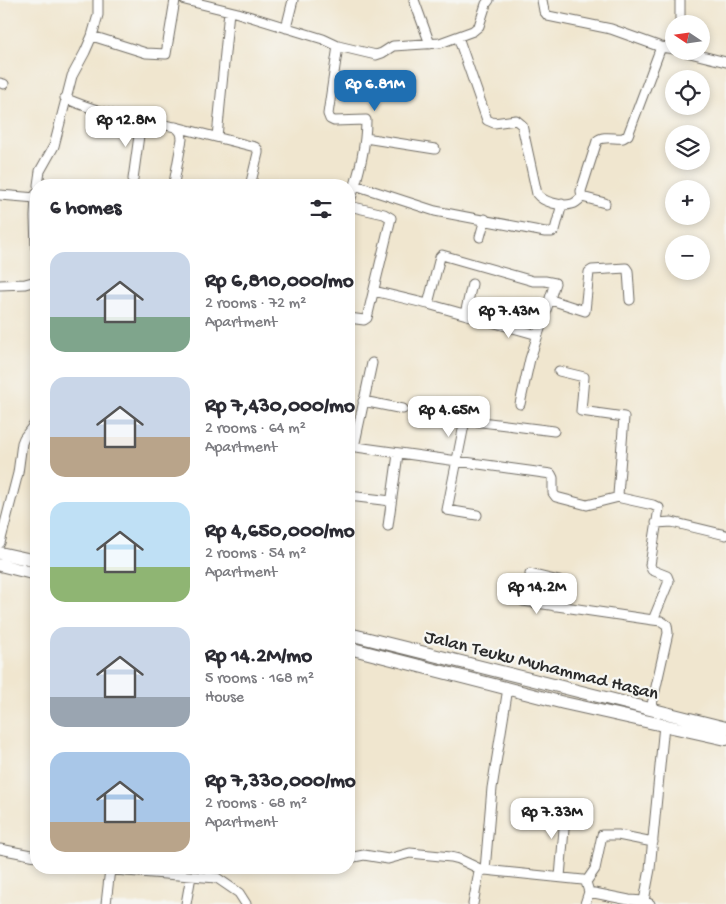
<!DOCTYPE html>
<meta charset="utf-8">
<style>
body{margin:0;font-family:"Gochi Hand",sans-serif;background:#f7f7f7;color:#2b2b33;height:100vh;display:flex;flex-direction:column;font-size:19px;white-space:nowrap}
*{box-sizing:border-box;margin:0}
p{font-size:16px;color:#7c7c81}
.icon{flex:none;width:28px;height:28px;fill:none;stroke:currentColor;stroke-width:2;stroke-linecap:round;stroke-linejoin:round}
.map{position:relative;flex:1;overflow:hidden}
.sheet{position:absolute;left:30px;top:179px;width:325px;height:695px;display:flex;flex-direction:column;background:#fff;border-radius:20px;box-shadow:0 2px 8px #0003}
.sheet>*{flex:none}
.needle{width:32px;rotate:283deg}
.fabs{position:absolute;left:665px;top:15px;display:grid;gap:10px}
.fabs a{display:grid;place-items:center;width:45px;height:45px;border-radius:50%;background:#fff;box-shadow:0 2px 8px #0003;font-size:25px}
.price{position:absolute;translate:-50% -42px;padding:0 11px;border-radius:10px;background:#fff;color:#222;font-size:16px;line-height:32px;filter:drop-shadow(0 1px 2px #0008)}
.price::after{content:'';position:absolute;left:50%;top:30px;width:15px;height:11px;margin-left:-8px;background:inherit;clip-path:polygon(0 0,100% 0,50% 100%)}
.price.on{background:#1f6fb2;color:#fff}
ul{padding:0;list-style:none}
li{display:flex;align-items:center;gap:15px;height:125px;padding:0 20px}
li span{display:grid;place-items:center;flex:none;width:140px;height:100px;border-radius:15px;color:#555}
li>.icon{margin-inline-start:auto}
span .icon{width:60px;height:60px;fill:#fffc;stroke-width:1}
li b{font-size:21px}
h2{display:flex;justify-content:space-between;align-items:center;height:60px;padding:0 20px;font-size:21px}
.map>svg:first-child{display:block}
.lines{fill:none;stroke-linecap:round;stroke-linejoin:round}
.minor-casing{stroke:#706c64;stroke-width:11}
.highway-casing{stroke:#706c64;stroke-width:14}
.minor{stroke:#fff;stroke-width:9}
.highway{stroke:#fff;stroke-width:12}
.labels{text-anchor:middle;stroke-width:4.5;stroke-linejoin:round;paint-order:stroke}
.street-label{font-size:19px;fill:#2b2b2b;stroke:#f6f6f2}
</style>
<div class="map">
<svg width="726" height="904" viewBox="0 0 726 904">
<rect width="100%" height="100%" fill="#f6f6f2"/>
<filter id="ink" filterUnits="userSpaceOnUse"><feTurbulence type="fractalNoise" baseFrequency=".02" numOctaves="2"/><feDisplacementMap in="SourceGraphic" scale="10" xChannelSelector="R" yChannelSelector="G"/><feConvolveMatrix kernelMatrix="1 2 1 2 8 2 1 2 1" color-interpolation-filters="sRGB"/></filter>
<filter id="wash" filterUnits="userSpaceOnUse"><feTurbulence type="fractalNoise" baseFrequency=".0096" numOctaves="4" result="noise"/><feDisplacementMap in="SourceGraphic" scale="20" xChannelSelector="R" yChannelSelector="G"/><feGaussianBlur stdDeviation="1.12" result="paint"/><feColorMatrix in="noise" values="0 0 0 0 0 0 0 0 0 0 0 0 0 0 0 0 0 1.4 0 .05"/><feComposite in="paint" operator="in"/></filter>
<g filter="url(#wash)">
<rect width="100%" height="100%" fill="#f0e6cf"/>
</g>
<g filter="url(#ink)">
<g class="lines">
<defs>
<path id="minor" d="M185 0 238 13 323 39 338 46 376 55 382 53 393 46 440 43 473 31 479 26 486 4 489 0
M414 0 430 44
M542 0 544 11 548 16 611 29 661 47 674 49
M680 0V24
M286 28 293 0
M92 36 146 53 166 54 175 0
M458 37 487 120 494 123 516 120 522 125 537 194C543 202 562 207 572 204 576 203 580 199 582 197
M338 46 328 114 330 119 334 121 366 120C366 148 358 178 349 204
M682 51 726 62
M0 83 4 84
M65 98C103 115 135 119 175 127 180 130 182 133 182 139L174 183
M176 127 255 147 258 150V153L251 182 252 185
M217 137 229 11
M365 138 435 149
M133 179 141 121
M38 185 40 171 54 146 72 76 85 52 92 36 98 15V0
M355 185 435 211 545 232H552L555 230 562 204
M36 194 35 217 36 248
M0 195 36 198
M605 203 582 197 581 191 597 141C603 135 615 139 623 138L628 135 661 47
M349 206 384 214 391 218 367 318 364 320 349 318
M480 237 485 219
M0 285 25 284 36 281
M374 291 428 304 538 335
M551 300 585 311 589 272 592 270 626 268 628 271 630 300
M428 304 440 257 442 255 533 281H545L555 283 530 359 520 404
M465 314 472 284
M559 371 584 377 581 411 624 417 618 495 621 498 653 505 659 508 650 565 652 570 667 576 669 581 653 620
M363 401 403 409
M349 446 551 474 553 478V493L556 497 587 505 619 497
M354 447 372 363
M349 496 391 501
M477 515 447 510 465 420 554 431
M656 523 672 522 726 535
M388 526 398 454
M0 543 18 473 22 443 24 438 36 422
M530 574 559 581 554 606
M523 601 653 620 661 621 667 625 668 633 651 709
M0 849 36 856
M349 858 364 855 388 859 410 853 451 857 459 859 482 870
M98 868 126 871 217 878 239 893 246 904
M485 870 492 788 508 688
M560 877 566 805
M586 882 595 869 602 835H618L653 842
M644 901 650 869 664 725
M106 904 110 869
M186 904 191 876
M473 904 479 872 485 870 583 880 586 882 589 892 629 900 644 901 650 904
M585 904 589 892"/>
<path id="highway" d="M0 553 36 561
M0 565 36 574
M349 634 726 728
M349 648 564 703 726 739"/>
</defs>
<use href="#minor" class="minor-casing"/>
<use href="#highway" class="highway-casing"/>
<use href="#minor" class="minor"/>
<use href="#highway" class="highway"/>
</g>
</g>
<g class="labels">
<g class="street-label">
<text transform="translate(542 663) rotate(14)" y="7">Jalan Teuku Muhammad Hasan</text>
</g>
</g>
</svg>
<div class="fabs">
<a><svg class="needle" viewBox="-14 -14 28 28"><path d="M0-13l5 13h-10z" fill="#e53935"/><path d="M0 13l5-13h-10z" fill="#7c7c81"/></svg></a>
<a><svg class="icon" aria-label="locate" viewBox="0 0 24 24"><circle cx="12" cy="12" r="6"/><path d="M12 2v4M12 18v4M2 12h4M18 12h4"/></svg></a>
<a><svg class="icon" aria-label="layers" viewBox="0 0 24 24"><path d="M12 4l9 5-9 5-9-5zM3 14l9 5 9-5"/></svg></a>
<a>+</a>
<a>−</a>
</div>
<b class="price on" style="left:375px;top:112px">Rp 6.81M</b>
<b class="price" style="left:126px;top:148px">Rp 12.8M</b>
<b class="price" style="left:509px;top:339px">Rp 7.43M</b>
<b class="price" style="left:449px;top:438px">Rp 4.65M</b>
<b class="price" style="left:537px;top:615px">Rp 14.2M</b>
<b class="price" style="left:552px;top:840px">Rp 7.33M</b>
<section class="sheet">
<h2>6 homes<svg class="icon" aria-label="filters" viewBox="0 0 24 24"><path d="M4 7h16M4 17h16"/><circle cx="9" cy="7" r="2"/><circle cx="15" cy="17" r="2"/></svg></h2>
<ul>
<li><span style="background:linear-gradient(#c9d6e8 65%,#7fa58c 0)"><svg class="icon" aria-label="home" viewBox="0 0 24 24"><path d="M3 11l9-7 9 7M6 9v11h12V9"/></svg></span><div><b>Rp 6,810,000/mo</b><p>2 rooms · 72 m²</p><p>Apartment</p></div></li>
<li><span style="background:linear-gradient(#c9d6e8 60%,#b9a48a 0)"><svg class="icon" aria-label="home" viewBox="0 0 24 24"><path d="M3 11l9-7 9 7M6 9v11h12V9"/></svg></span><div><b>Rp 7,430,000/mo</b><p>2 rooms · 64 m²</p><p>Apartment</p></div></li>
<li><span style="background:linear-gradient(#bfe0f5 65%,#8fb573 0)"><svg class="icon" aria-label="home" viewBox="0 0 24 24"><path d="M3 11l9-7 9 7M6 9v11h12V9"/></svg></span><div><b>Rp 4,650,000/mo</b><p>2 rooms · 54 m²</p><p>Apartment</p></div></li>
<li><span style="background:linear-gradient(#c9d6e8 70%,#9aa5b1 0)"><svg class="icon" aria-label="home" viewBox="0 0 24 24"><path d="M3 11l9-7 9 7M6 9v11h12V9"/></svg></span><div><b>Rp 14.2M/mo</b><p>5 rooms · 168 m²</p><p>House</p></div></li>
<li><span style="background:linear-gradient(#a9c7e8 70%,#b9a48a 0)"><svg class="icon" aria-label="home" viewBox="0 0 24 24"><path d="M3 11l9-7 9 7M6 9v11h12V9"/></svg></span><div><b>Rp 7,330,000/mo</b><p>2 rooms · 68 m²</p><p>Apartment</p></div></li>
</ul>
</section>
</div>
